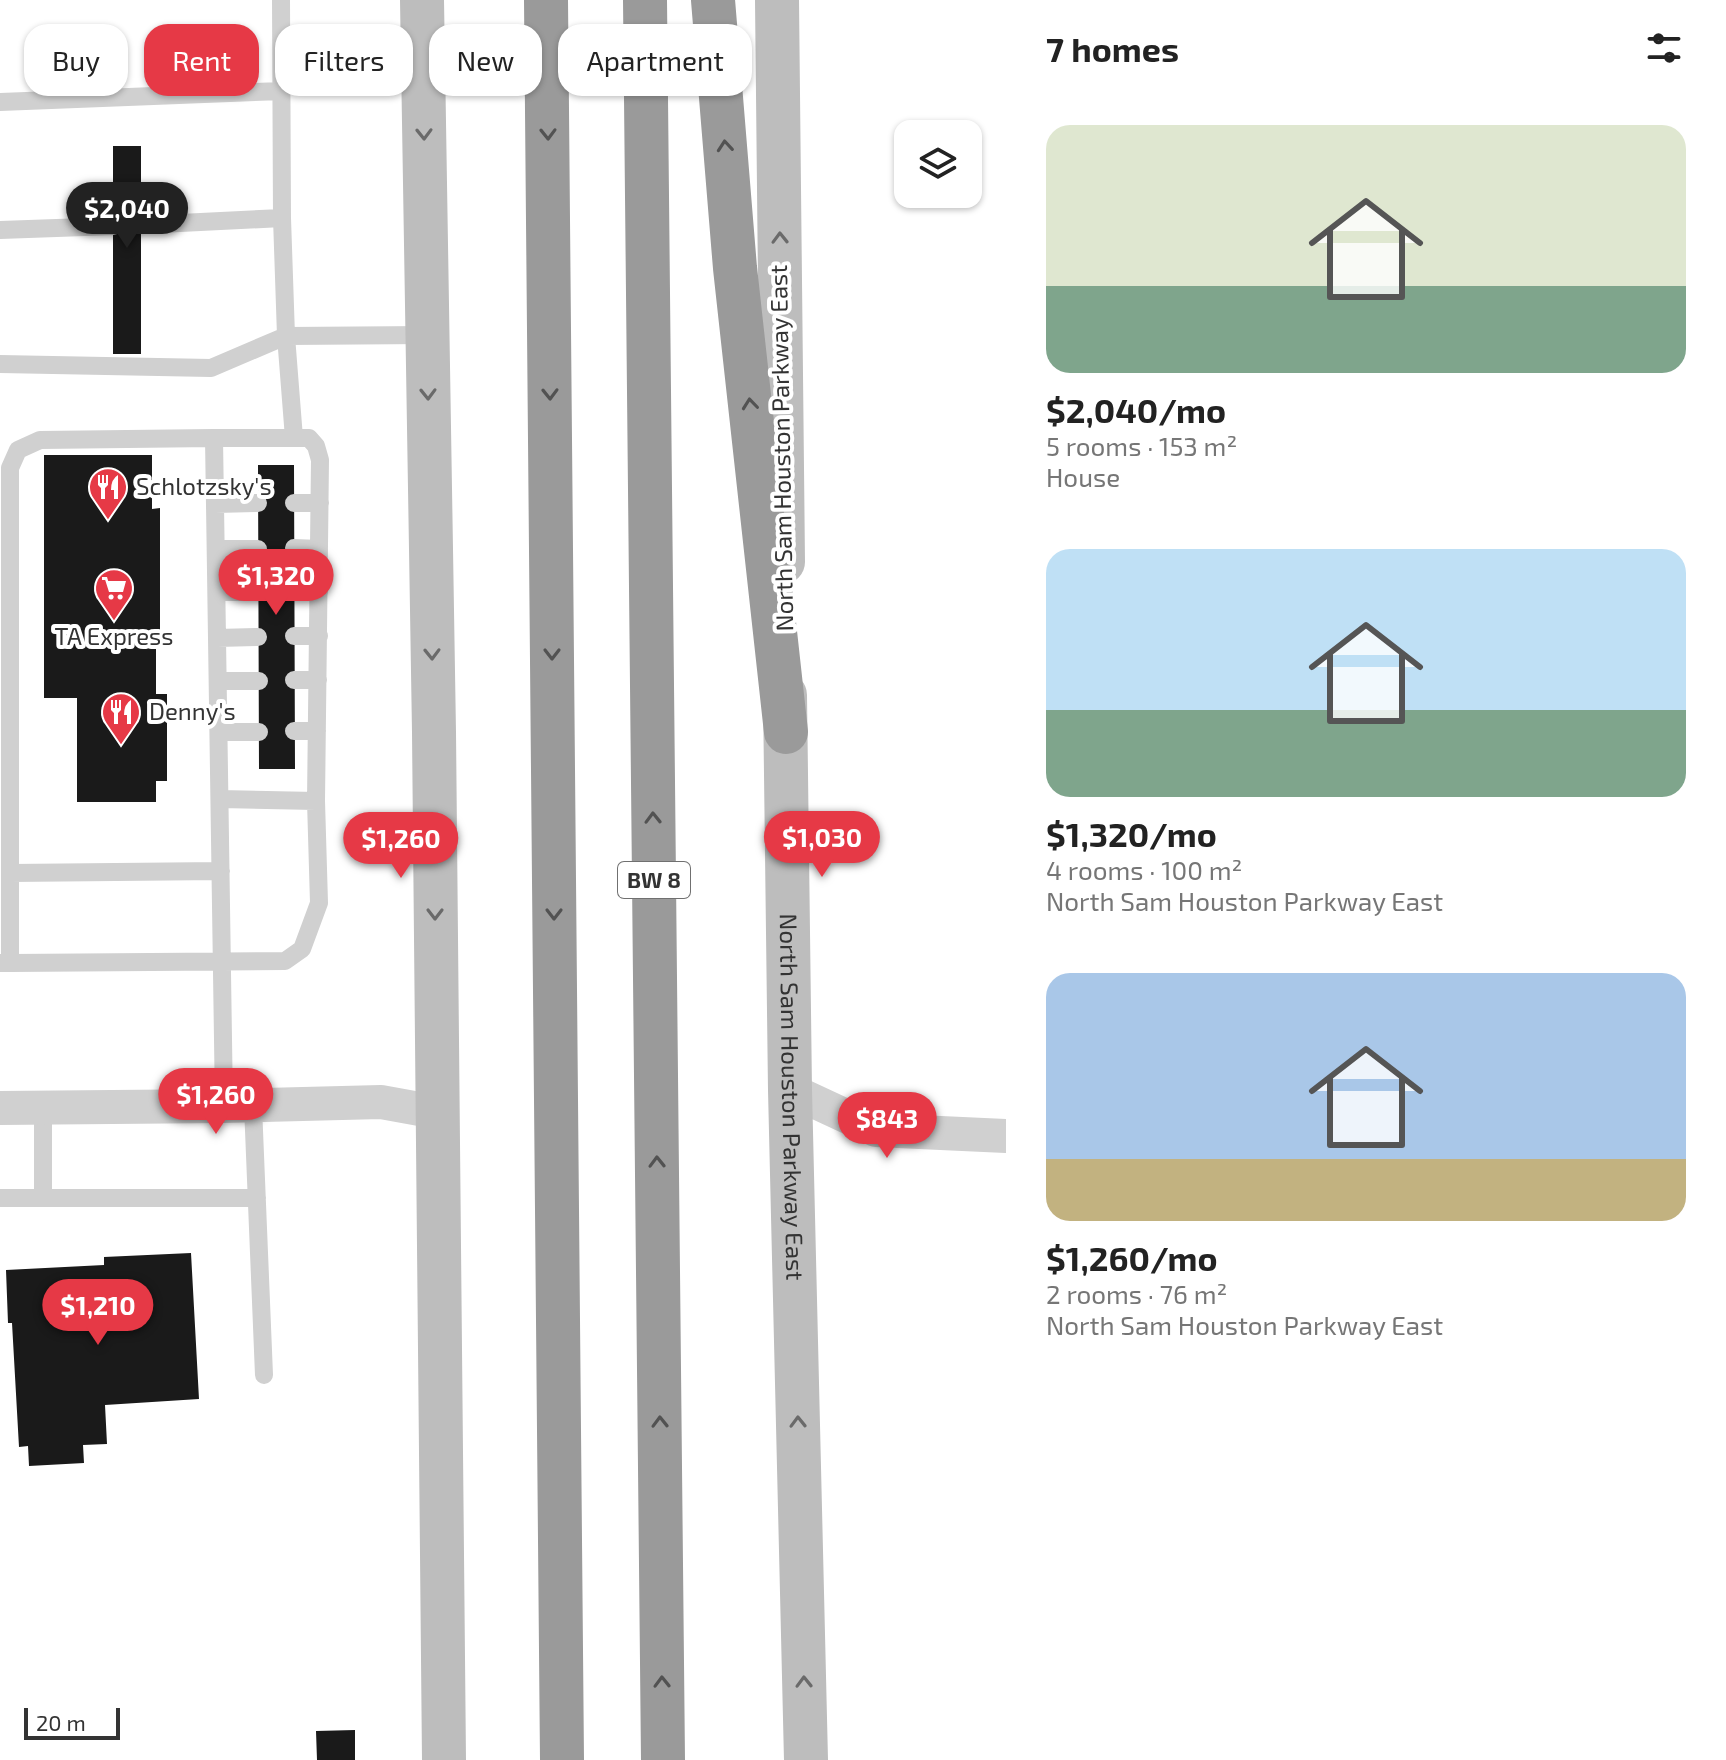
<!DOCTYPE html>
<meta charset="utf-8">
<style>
body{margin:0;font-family:"Exo 2",sans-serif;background:#f2f2f2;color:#222;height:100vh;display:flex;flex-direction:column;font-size:30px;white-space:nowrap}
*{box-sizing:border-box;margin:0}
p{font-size:26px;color:#767676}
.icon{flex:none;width:44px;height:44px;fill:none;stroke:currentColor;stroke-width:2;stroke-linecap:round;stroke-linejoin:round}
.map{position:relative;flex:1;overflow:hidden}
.drawer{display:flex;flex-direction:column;background:#fff;width:720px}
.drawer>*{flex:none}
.guide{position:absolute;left:24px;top:24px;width:760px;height:72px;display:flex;gap:16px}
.fabs{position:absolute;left:894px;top:120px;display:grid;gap:16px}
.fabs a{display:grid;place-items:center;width:88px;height:88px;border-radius:16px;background:#fff;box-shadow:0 2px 6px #0004;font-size:40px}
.scale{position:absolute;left:24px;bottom:20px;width:96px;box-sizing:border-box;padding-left:8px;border:4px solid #333;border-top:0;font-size:22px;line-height:28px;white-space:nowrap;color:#333;-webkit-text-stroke:6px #fff;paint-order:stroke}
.price{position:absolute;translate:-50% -68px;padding:0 18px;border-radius:28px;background:#e63946;color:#fff;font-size:26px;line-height:52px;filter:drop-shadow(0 2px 4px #0008)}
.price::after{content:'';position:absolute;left:50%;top:48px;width:24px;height:18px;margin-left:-12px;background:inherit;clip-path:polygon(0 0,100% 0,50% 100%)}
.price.selected{background:#222;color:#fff}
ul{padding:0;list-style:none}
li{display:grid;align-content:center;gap:16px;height:424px;padding:0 40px}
li span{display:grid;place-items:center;height:248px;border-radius:24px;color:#555}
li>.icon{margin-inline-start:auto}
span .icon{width:144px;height:144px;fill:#fffc;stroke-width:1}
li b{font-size:34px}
h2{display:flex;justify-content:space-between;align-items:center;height:96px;padding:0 40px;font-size:34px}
.chip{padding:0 28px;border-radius:24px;background:#fff;box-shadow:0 2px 6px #0004;font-size:28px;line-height:72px}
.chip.selected{background:#e63946;color:#fff}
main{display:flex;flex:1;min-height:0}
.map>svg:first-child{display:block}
.building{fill:#1a1a1a}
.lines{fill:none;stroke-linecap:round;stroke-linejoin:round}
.lane{stroke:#d0d0d0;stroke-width:18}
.street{stroke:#d0d0d0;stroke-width:34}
.secondary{stroke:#bdbdbd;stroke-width:44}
.highway{stroke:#9a9a9a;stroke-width:44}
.oneway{stroke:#6a6a6a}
.oneway2{stroke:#525252}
.labels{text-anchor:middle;stroke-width:8;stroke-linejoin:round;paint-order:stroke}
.shield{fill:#fff;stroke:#707070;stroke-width:2}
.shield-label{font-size:22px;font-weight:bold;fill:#333}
.street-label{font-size:24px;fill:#333;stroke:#fff}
.poi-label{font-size:24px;fill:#333;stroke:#fff;text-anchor:start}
</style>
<main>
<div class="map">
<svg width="1006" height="1760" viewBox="0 0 1006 1760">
<rect width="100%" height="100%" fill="#fff"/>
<path class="building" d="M113 146H141V354H113Z
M44 455H152V509L160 508V635H156V694H167V781H156V802H77V698H44Z
M258 465H294L295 769H259Z
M191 1253 199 1399 105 1405 107 1444 83 1445 84 1463 29 1466 28 1446 19 1447 12 1323H8L6 1270 104 1265V1257Z
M355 1730V1760H317L316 1731Z"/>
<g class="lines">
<path class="lane" d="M281 0 282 218 286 336 428 335
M0 102 282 91
M140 225 282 218
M0 230 113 226
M0 364 211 368 286 336 294 438H214L224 1106
M294 503H320
M215 504 258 503
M294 548 319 549
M216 549H258
M217 592H258
M294 592H319
M294 636H319
M217 638 258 637
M294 680H318
M218 681H259
M294 731H317
M219 732H259
M220 799 316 801 320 460 316 446 309 438H294
M10 873 221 871
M0 963H10V468L18 450 40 440 214 438
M10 963 285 961 302 949 319 903 316 801
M253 1106 264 1375
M43 1108V1198
M0 1198H257"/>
<path class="street" d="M790 1090 876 1130 1006 1136
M0 1108 224 1106 381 1102 436 1112"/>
<g class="secondary">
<path d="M422 0 434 732 444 1760"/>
<path d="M777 0 783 562"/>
<path id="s1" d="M785 695 790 1090 806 1760"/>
</g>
<path class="highway" d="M546 0 562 1760
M645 0 663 1760
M713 0 735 268 786 732"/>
</g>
<defs><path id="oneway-chevron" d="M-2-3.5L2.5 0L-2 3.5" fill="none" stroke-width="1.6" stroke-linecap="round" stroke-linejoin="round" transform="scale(2)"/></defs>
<g class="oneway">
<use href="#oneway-chevron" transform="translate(424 134) rotate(89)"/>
<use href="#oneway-chevron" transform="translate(780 238) rotate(-91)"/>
<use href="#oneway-chevron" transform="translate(428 394) rotate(89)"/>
<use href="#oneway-chevron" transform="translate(432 654) rotate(89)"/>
<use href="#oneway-chevron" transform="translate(435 914) rotate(90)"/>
<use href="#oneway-chevron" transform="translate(798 1422) rotate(-91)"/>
<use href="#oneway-chevron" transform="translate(804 1682) rotate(-91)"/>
</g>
<g class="oneway2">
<use href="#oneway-chevron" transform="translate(548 134) rotate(89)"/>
<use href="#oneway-chevron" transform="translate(725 146) rotate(-95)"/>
<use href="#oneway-chevron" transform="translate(550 394) rotate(89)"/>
<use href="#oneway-chevron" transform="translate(750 404) rotate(-96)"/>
<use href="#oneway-chevron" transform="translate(552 654) rotate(90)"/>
<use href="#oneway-chevron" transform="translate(653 818) rotate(-91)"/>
<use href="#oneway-chevron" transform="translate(554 914) rotate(90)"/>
<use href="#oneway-chevron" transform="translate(657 1162) rotate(-91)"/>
<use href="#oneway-chevron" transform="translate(660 1422) rotate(-91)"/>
<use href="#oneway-chevron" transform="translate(662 1682) rotate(-91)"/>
</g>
<defs>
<symbol id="restaurant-pin" viewBox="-11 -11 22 30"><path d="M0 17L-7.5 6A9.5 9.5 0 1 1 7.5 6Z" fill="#e63946" stroke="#fff"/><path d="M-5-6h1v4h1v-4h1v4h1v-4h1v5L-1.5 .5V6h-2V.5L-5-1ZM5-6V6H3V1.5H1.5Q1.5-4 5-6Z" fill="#fff"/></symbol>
<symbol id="supermarket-pin" viewBox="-11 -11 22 30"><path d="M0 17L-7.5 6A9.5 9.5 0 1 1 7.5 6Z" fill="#e63946" stroke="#fff"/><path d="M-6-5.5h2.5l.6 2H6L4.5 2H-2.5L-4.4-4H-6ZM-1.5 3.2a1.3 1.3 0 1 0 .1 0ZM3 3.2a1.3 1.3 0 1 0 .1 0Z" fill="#fff"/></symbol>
</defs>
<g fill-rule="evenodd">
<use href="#restaurant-pin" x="86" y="465" width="44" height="60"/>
<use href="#supermarket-pin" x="92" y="566" width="44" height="60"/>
<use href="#restaurant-pin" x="99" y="690" width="44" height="60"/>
</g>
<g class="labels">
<rect class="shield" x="618" y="862" width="72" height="36" rx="6"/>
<g class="shield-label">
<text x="654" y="888">BW 8</text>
</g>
<g class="street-label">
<text transform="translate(782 448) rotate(-91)" y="8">North Sam Houston Parkway East</text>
<text dy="8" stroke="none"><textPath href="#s1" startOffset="402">North Sam Houston Parkway East</textPath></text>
</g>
<g class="poi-label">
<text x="136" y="495">Schlotzsky's</text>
<text x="114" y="645" text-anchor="middle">TA Express</text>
<text x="149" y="720">Denny's</text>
</g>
</g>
</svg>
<div class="fabs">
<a><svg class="icon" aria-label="layers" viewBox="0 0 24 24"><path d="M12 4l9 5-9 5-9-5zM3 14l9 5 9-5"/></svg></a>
</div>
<div class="scale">20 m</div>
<b class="price selected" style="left:127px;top:250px">$2,040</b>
<b class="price" style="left:276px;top:617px">$1,320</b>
<b class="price" style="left:822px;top:879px">$1,030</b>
<b class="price" style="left:401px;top:880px">$1,260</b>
<b class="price" style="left:216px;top:1136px">$1,260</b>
<b class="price" style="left:887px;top:1160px">$843</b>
<b class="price" style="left:98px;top:1347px">$1,210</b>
<div class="guide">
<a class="chip">Buy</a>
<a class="chip selected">Rent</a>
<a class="chip">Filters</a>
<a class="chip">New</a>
<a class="chip">Apartment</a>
</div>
</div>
<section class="drawer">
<h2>7 homes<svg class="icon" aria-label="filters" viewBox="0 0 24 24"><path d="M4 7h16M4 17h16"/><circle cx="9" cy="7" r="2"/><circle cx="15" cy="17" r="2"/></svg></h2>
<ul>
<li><span style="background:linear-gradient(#dfe7d0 65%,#7fa58c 0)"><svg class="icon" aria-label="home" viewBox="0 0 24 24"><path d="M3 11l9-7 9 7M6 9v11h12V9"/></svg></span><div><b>$2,040/mo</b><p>5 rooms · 153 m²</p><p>House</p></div></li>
<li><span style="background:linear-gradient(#bfe0f5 65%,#7fa58c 0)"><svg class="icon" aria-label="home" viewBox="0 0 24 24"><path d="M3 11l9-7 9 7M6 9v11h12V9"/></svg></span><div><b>$1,320/mo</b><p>4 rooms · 100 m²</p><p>North Sam Houston Parkway East</p></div></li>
<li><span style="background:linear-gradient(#a9c7e8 75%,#c2b280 0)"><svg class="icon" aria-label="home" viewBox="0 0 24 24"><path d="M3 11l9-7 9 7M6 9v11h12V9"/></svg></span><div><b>$1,260/mo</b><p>2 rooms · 76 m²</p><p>North Sam Houston Parkway East</p></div></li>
</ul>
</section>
</main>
